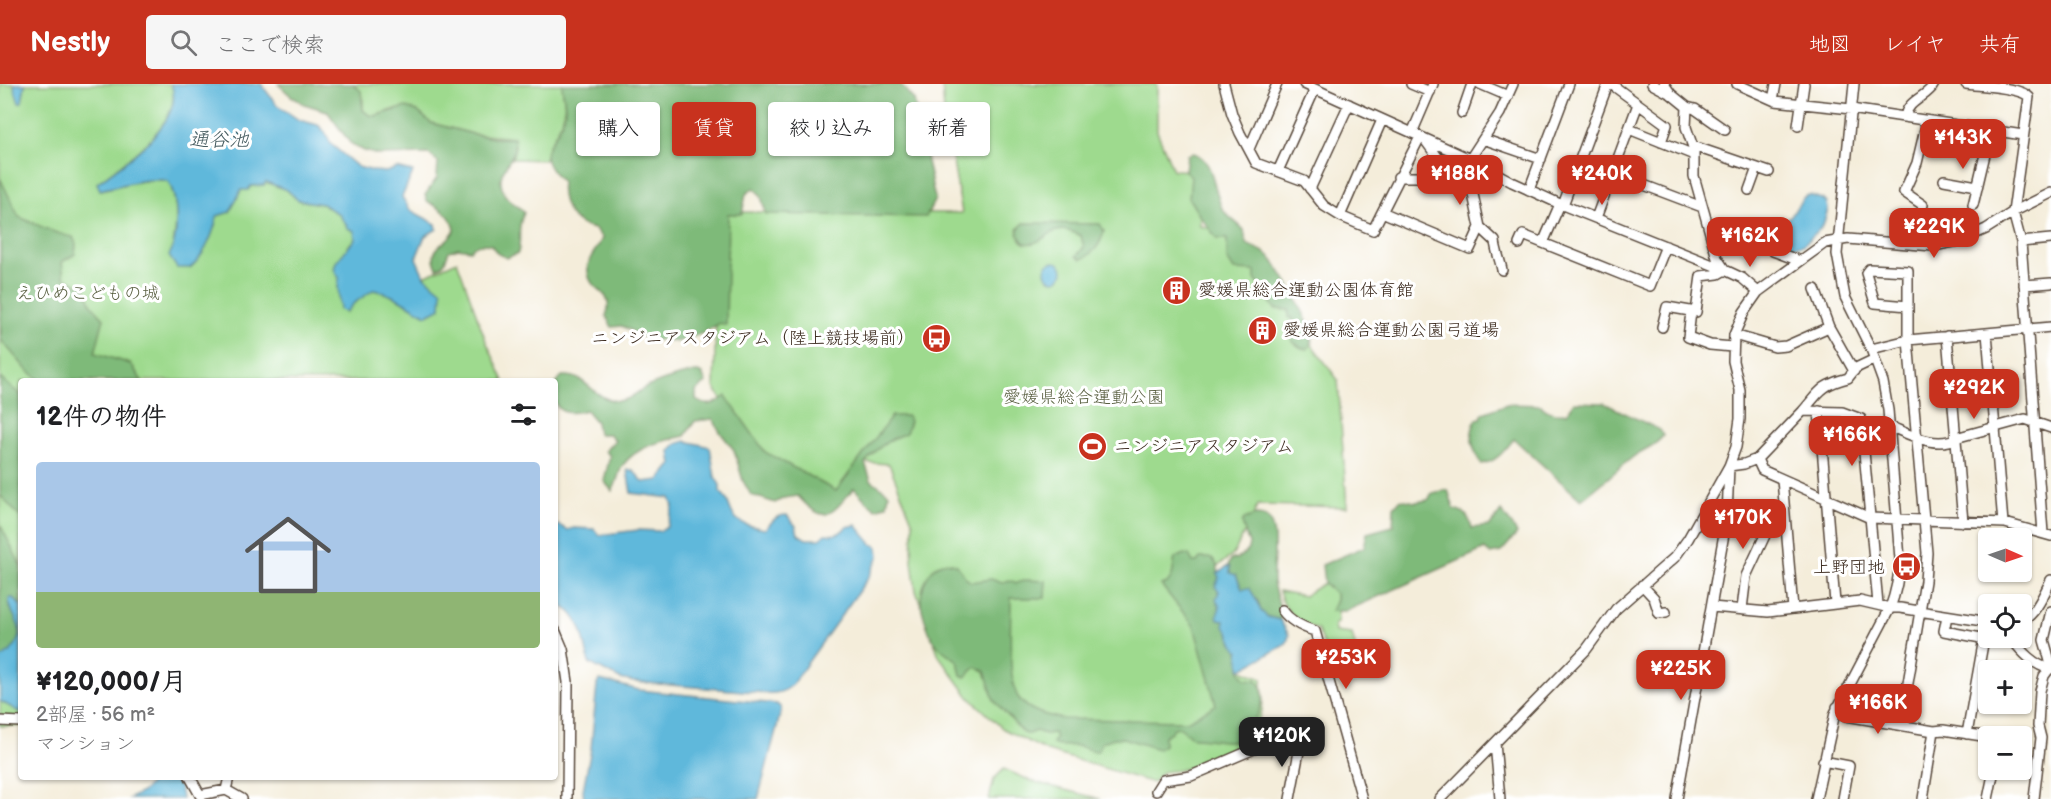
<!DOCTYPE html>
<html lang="ja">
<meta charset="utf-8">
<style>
body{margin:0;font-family:"Balsamiq Sans","Klee One",sans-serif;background:#f6f6f6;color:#202124;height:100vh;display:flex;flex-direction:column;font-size:22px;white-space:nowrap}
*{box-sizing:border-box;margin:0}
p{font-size:20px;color:#757577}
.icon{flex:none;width:33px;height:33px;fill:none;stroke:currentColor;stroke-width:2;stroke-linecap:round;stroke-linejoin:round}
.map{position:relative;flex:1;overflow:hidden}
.sheet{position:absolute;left:18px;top:294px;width:540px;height:402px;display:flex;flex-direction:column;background:#fff;border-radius:6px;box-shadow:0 2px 4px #0004}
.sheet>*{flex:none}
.guide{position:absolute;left:576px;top:18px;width:570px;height:54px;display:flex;gap:12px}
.needle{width:39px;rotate:92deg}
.tools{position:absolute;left:1978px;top:444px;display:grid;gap:12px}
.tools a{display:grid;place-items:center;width:54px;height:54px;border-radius:6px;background:#fff;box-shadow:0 2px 4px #0004;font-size:30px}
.price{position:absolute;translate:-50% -51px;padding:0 14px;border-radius:12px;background:#c8321e;color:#fff;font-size:20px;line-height:39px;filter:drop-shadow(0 2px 3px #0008)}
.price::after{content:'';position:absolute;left:50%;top:36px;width:18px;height:14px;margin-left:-9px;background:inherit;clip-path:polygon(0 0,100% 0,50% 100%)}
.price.active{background:#222;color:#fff}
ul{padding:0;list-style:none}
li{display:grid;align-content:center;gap:12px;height:318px;padding:0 18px}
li+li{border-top:2px solid #e0e0e0}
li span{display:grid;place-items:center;height:186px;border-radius:6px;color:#555}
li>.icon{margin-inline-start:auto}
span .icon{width:108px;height:108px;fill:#fffc;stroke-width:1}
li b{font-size:26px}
h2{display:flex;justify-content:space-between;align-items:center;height:72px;padding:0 18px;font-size:26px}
.pill{padding:0 21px;border-radius:6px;background:#fff;box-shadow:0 2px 4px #0004;font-size:21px;line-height:54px}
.pill.active{background:#c8321e;color:#fff}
header{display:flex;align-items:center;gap:36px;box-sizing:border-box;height:84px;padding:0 30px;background:#c8321e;color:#fff}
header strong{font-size:28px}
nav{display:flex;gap:33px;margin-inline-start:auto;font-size:21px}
.search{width:420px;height:54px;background:#f6f6f6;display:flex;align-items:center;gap:15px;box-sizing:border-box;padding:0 21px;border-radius:6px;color:#757577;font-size:22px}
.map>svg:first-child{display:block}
.green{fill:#9eda8e;stroke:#6c8256;stroke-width:1.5}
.forest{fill:#7eba79;stroke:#5c724c;stroke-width:1.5}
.water{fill:#5eb8db;stroke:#4c717c;stroke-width:1.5}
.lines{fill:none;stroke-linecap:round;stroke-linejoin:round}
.minor-casing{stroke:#57473a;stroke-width:12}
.minor{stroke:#fff;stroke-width:9}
.labels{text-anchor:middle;stroke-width:6;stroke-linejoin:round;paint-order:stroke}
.poi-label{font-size:18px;fill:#3b2a1e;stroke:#fff;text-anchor:start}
.park-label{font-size:18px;fill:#595f40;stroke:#fff}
.water-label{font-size:20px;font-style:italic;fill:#475c60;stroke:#fff}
</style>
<header>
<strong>Nestly</strong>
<div class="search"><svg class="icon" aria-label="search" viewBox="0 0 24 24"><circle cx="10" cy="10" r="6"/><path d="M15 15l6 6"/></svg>ここで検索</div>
<nav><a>地図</a><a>レイヤ</a><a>共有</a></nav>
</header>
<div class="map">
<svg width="2051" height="715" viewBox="0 0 2051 715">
<rect width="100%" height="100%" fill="#fff"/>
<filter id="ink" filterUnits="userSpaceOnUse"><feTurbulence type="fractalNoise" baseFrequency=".0167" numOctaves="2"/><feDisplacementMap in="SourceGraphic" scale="12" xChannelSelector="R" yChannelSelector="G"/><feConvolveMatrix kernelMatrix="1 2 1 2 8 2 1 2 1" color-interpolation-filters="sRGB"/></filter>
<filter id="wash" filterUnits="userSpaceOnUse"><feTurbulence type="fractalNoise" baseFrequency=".008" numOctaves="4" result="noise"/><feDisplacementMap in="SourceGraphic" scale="24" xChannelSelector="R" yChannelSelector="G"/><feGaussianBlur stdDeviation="1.35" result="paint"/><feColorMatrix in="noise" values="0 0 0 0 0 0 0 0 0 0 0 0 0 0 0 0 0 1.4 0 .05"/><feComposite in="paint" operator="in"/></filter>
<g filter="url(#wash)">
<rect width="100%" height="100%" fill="#f4edda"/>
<path class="green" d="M0 0H15L14 3 23 13 25 0H171C187 37 122 80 97 99L101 106C118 102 151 93 168 97 179 116 177 144 172 165L215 141 217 132 230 128 241 106 250 102 264 101 266 98 287 106 298 116 322 120 339 130 348 144 354 146 356 154 348 162 338 203 346 228 353 220 373 206C390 208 411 223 428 231L433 228V199L424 192 457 177 486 257 504 297H21V642H0Z
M353 0H562L565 25 562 37 549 62 545 76 512 75 515 62 513 54 473 50 431 39 417 27 395 25 374 32 369 31 363 26V12Z
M942 0H1157V47L1173 86 1200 87V142L1234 148 1256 178 1285 207 1298 242 1338 296 1347 423 1258 421 1233 471 1212 486 1236 584 1262 594C1262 604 1264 616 1262 626 1253 668 1199 686 1162 688L1153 699 1047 667 1003 645 969 613 939 572 916 507 912 477 913 439 889 380 859 378 836 408 771 372 755 370 714 303 719 128 962 129 944 28Z
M1324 499 1336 510V516L1332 527 1337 526 1338 539 1334 540 1335 548 1352 550 1358 573 1325 566 1318 546C1297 537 1285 530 1279 507L1304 512Z
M1004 685 1031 697 1100 715H989L994 695Z"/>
<path class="forest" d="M278 0H353L361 7 363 26 369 31 375 32 406 23 417 27 431 39 473 50 494 54H514C519 78 492 85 504 109 508 119 519 120 524 129 516 145 522 153 518 169L507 174 498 170 491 161C482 159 477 159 470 166L458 164 449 167C445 175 447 180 437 184 426 161 448 162 455 145 451 130 440 124 427 117L425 111 437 94 438 78 429 70 378 71 364 67 350 59 327 27 304 20 291 12Z
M562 0H900L914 16 935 115 926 133 766 130 761 112 754 104 746 110 742 130H728L726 241 720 239 703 249 677 258 664 255 651 257 622 242 612 243 606 232C616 205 590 210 588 188 586 174 598 166 602 154L595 145C572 142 559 120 562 98 528 64 558 62 565 28 566 19 562 9 562 0Z
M1193 69C1214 75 1213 103 1221 122 1226 133 1236 137 1244 146L1246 159C1254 165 1263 165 1270 173 1281 186 1310 236 1312 253 1312 259 1311 261 1307 265L1301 264 1292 257 1293 234H1289V226L1275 225 1255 195V187L1234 186 1227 175V155H1217L1201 134 1189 115 1191 92 1185 87 1187 71Z
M0 94 19 133C38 140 53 150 73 153L76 160 75 170 62 178 64 193 85 204 92 221 104 234 95 269 131 280 142 297H41L26 285 1 256Z
M1024 139 1100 140 1104 147C1101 160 1093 171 1081 175L1076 172 1084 163 1081 152C1049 134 1046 164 1024 159L1018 151V145Z
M698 288 702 290 706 299 696 307V316C708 324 715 320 726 312L765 368 836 407 892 332H907L910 337 906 349C889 355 876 364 865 379L871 396 889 409 887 421 876 425 866 417 854 404C832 429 826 444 798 412L784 414 775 419 751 411 743 397 734 366 720 348 713 335 695 337 685 352C663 357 638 361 623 381 618 387 618 399 612 407L604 397 610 372 605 367 615 356 609 350H598L596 338 586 326C580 327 572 330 566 328 550 325 552 300 562 292 586 290 592 312 611 316 629 320 634 308 649 302 664 296 681 290 698 288Z
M0 294 21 311V434L0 411Z
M1574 318 1604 319 1660 346 1663 352C1655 363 1643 365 1633 373 1615 387 1599 403 1581 416L1514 355C1505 366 1496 379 1481 380 1473 366 1467 350 1477 335L1481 334 1483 329 1507 320 1541 321C1546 329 1559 330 1567 329Z
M1448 406 1454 425C1466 428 1469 433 1472 444L1490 442 1501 427C1506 435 1514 441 1517 450L1501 468 1490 470 1485 465 1346 527H1331L1336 516V510L1324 499 1322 481 1364 463 1367 449 1393 442 1394 423 1401 415 1415 418 1428 416 1432 409Z
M1255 431C1260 431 1265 432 1268 435 1279 448 1272 480 1273 496 1273 508 1284 526 1280 536L1268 533 1261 528 1258 517 1242 505 1236 491 1229 489 1230 483 1228 482 1231 475H1236L1247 468 1249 460 1242 439 1244 435Z
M0 440 21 482V522L13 514 9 521C11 527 16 533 18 539 23 554 14 569 0 574Z
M1184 470 1189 471 1193 478H1197L1200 474H1212C1223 487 1217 500 1218 516 1218 525 1225 537 1225 543 1231 550 1239 568 1241 577 1241 579 1239 585 1240 587 1241 590 1244 592 1245 595L1257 596C1261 601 1263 606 1263 613 1262 624 1247 654 1236 657 1224 659 1206 653 1193 654L1179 643 1174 644 1171 648 1164 652V661L1158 665 1123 654H1114L1102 658 1098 667C1090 668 1086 663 1078 662 1069 660 1061 664 1053 660V657L1056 654 1054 649 1045 650 1036 647 1028 650 1023 649 994 616 985 587 976 583 965 593 961 591 958 577C950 571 938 565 933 556 929 549 920 524 921 516 922 496 936 470 957 481L966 494 971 498 991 495 1002 499 1009 496 1017 499 1026 496 1046 497 1045 514H1011C1011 536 1007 595 1018 613 1028 628 1048 632 1064 635L1187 637 1216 621 1194 542 1161 501C1175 499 1172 485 1175 474Z"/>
<path class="water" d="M15 0H25L22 18 19 19 14 3Z
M171 0H261L277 21 299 36 318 41 325 48 331 60 358 83 374 87 386 88 397 84 413 88 402 113 410 126 436 140 437 145 425 152 416 174 424 192 442 207 441 224 427 231C411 223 391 208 373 206L353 220 346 228 340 226 338 203 339 194 334 185 336 178 355 155 354 147 348 144 339 130 322 120 298 116 287 106 266 98 264 101 251 102 248 106H241L230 128 217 132C214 149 204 173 190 184H177L169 172C179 154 179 115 168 97 151 92 118 102 100 106L97 99C123 80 187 37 171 0Z
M1810 111 1824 116 1827 119 1828 125 1823 142 1803 161 1792 163 1780 161C1768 147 1785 139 1793 129 1797 123 1800 117 1805 112Z
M1045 187a9 9 0 1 1 18 0a9 9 0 1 1-18 0Z
M686 357 710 363 715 393 720 401V408C730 415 728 424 734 432 740 441 755 443 765 445 773 437 775 431 787 431L796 442 798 450 806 455H820L825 450C834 451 840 451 846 443L856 441 872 460 878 463 879 472 868 494 791 602C784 608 777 610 767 609L634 598 620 595 589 579C585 561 582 532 563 523L561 516 555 508V442L559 441 567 446 574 444 594 445 599 451 638 446 660 447 667 443 673 422 670 414 631 409 627 386H633L643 398 659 396 672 380 670 367 676 360Z
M1228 482 1230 483V489L1236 491 1242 505 1249 504C1255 511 1257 519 1261 527L1268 533 1280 536 1289 551 1287 558 1283 562 1242 585 1240 584 1239 567C1231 561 1233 551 1224 543V536L1218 535 1217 531 1220 523 1216 515 1219 507 1215 503 1219 493 1217 490Z
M9 514H13L21 522V629L0 617V574C14 568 24 553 17 538 13 529 9 524 9 514Z
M600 596 639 606 777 620 781 624 780 631 758 715H584L583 706 591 665 597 600Z
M159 693C175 693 181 700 182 715H128L144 707 154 695Z"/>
</g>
<g filter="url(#ink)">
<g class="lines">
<defs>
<path id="minor" d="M1224 0 1232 30 1240 49 1256 79 1304 97 1324 122 1340 132 1373 146 1420 53
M1304 0 1470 75 1512 98 1560 120 1725 186 1742 194 1758 208
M1411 0 1430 8
M1480 0 1508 12
M1611 0 1667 41 1661 58
M1652 0 1669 9
M1664 0 1671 10 1687 23 1686 43 1694 66V92L1717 174 1725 186
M1737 0 1775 17 1851 25 2023 51
M1966 0C1980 2 2021 3 2029 13L2013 128 2021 158 2043 449
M1773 16 1776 0
M1687 23 1695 25 1725 46
M1462 29 1472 0
M1905 33C1908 15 1927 14 1934 0
M1798 42 1804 0
M1629 45 1694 71
M1412 49 1433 0
M1483 55 1541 75
M1425 56 1452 93
M1693 62 1769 88
M1249 65 1277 0
M1470 75 1500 29 1513 0
M1278 87 1315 5
M1612 89 1702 123
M1398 93H1456L1471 101 1480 143 1495 157C1496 168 1500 175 1502 186
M1944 96 1977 102
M1310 105 1349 20
M1529 106 1569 0
M1749 106 1757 84
M1563 121 1608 0
M1923 121 1904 108 1917 79 1927 37
M1973 121 1987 62 1996 47
M1382 128 1470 165 1480 143
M1340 132 1382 36
M1596 134 1638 20
M2021 158 2051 155
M1543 159 1560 120
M1519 160 1523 151 1650 202 1666 162
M1759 160 1768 161 1773 167 1800 177
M2024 201 2051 199
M1815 205 1829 243 1854 287
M1691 228 1688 253 1710 261 1732 263
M1662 243 1667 223 1696 228 1701 192 1718 190 1725 186
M1987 249 2003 439
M1734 251 1775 263 1786 262 1829 243
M1947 252 1963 438
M1871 265 1908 256 2051 243
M1803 327C1820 307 1821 301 1848 294L1856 284 1875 275
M1819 327 1835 519
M1889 342C1911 351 1936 366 1959 353L2025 335 2051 344
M1757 375 1803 327 1842 328 1861 335 1878 520
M1782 395 1793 525
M1642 501 1654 514 1659 529 1666 528
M1712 523 1768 528 1860 517 1890 524H1900L1989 538
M1742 525 1746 492 1768 445 1786 443
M1282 526C1290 537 1301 543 1315 547L1362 715
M1947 532 1944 547 1981 554 1983 560 1967 650
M2022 537C2036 530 2044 510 2051 496
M555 546 563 565 568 598 567 715
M2011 554C2021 567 2034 582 2051 585
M1837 623 1846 632 1934 647 1943 646 1989 653
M0 637 21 638
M1901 641 1925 497 1927 469 1908 256V187L1869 185 1866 189 1875 219 1908 222
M1495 659 1500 715
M1823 677 1849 682 1843 715
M190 693 200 711 226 706 242 715
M226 706 229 693
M1156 707 1163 696 1191 692 1261 662
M1290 715 1301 657
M1440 715 1586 566 1616 525 1675 473 1688 455 1729 382 1736 363 1740 335V306L1733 277 1734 251 1744 228 1758 208 1825 159 1848 155 1933 162 1959 157 1986 145 2013 128 2051 109
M1677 715 1727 433 1729 382 1744 380 1757 375 1762 386 1870 434 2005 439 2051 452
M1816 715 1835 629 1890 524C1896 508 1899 493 1900 475L1888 326 1883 298 1871 265 1845 213 1837 170 1854 0
M1923 715 1934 647
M1988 715 1994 686
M2034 715 2041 654 2038 642 2040 607 2044 592 2049 585 2050 577 2044 556 2051 527"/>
</defs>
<use href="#minor" class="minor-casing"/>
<use href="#minor" class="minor"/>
</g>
</g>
<defs>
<symbol id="building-disc" viewBox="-11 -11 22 22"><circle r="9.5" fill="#c8321e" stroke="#fff"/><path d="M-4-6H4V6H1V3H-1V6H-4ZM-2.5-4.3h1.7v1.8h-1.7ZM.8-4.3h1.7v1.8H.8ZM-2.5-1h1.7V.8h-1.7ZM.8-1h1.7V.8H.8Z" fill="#fff"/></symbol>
<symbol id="bus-disc" viewBox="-11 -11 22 22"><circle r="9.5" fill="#c8321e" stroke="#fff"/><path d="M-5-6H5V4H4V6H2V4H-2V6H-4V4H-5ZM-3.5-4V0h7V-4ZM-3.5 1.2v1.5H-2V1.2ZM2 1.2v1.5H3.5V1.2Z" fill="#fff"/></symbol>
<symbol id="stadium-disc" viewBox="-11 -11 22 22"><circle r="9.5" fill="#c8321e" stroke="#fff"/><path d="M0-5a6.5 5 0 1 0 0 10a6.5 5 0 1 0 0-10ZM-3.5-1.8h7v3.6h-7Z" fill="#fff"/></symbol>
</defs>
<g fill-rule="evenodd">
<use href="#building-disc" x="1160" y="190" width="33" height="33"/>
<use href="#building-disc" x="1246" y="230" width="33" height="33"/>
<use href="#bus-disc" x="920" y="238" width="33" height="33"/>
<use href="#stadium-disc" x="1076" y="346" width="33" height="33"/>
<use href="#bus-disc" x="1890" y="466" width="33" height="33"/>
</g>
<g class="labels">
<g class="poi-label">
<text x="1198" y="212">愛媛県総合運動公園体育館</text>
<text x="1283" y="252">愛媛県総合運動公園弓道場</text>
<text x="915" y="260" text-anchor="end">ニンジニアスタジアム（陸上競技場前）</text>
<text x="1114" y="368">ニンジニアスタジアム</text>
<text x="1885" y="489" text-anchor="end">上野団地</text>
</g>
<g class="park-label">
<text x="88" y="215">えひめこどもの城</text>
<text x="1084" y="319">愛媛県総合運動公園</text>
</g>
<g class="water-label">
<text x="219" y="62">通谷池</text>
</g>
</g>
</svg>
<div class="tools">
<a><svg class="needle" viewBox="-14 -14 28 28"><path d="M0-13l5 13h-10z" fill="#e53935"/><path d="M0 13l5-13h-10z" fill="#757577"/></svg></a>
<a><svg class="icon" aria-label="locate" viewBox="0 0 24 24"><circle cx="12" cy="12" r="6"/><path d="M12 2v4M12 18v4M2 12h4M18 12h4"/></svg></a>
<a>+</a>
<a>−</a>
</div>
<b class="price" style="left:1963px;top:86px">¥143K</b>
<b class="price" style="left:1460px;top:122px">¥188K</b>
<b class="price" style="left:1602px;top:122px">¥240K</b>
<b class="price" style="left:1934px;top:175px">¥229K</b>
<b class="price" style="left:1750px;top:184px">¥162K</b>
<b class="price" style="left:1974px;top:336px">¥292K</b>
<b class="price" style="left:1852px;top:383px">¥166K</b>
<b class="price" style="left:1743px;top:466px">¥170K</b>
<b class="price" style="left:1346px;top:606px">¥253K</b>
<b class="price" style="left:1681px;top:617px">¥225K</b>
<b class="price" style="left:1878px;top:651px">¥166K</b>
<b class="price active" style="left:1282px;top:684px">¥120K</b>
<div class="guide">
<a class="pill">購入</a>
<a class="pill active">賃貸</a>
<a class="pill">絞り込み</a>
<a class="pill">新着</a>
</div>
<section class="sheet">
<h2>12件の物件<svg class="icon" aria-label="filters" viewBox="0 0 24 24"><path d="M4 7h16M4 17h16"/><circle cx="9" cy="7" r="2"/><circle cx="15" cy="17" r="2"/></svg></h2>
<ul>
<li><span style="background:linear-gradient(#a9c7e8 70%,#8fb573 0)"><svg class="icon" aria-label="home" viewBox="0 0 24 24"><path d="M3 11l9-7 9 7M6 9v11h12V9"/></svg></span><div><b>¥120,000/月</b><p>2部屋 · 56 m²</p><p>マンション</p></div></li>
</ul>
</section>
</div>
